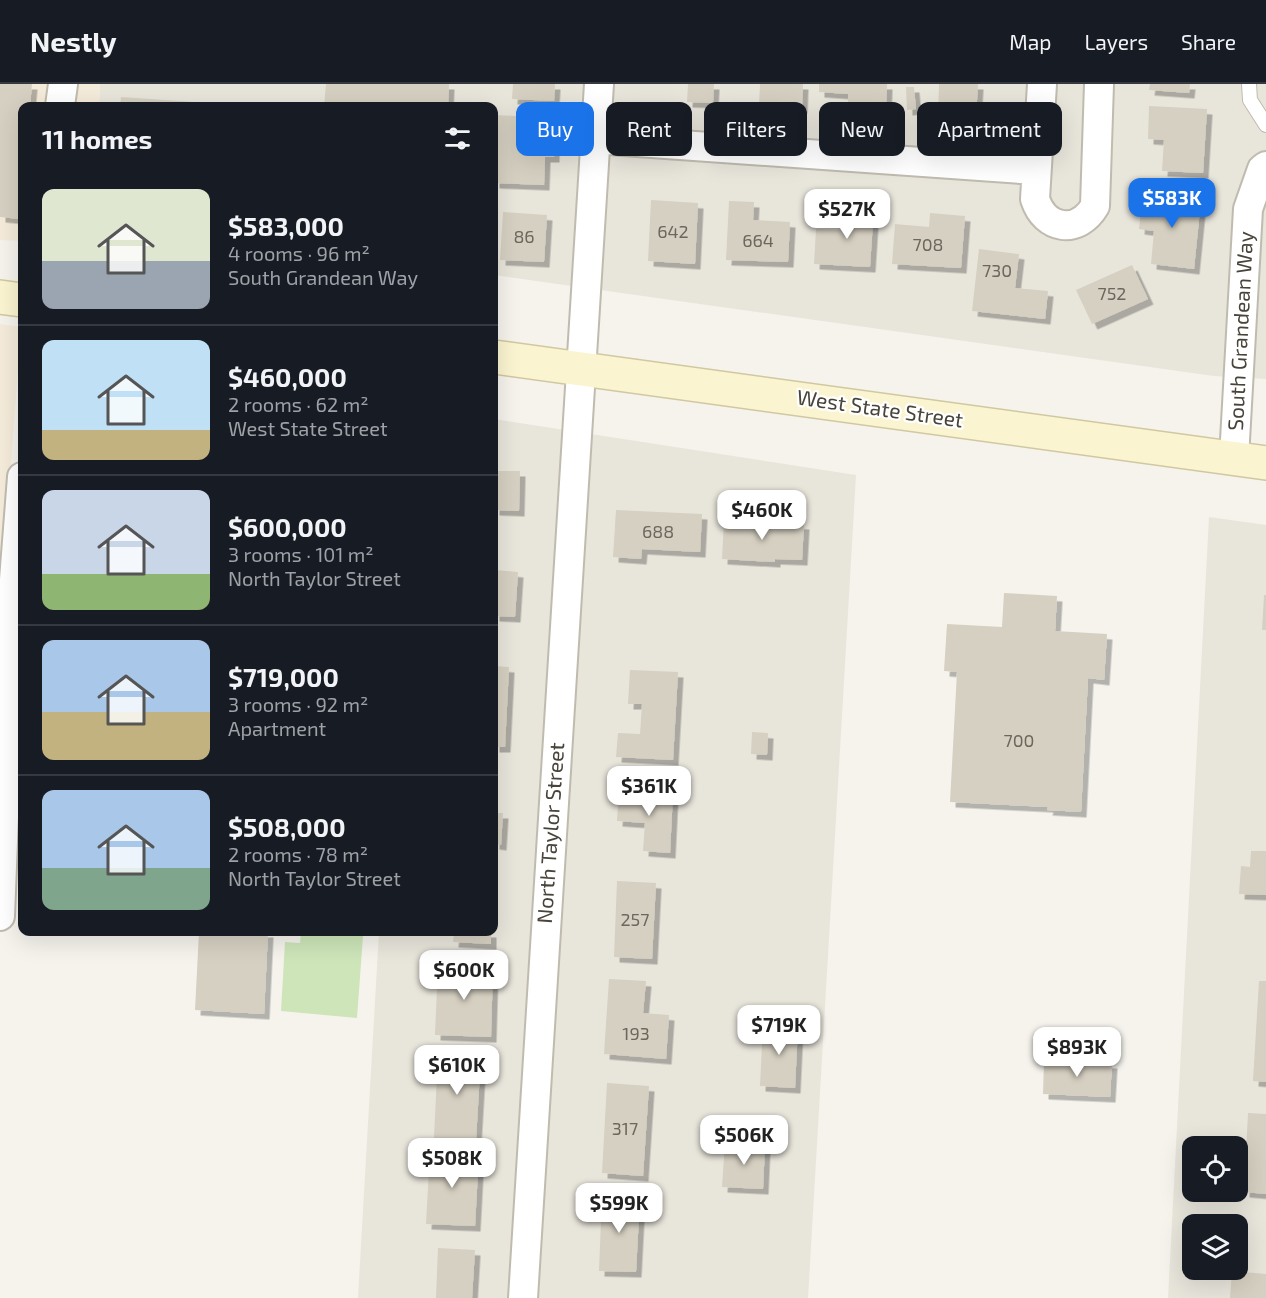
<!DOCTYPE html>
<meta charset="utf-8">
<style>
body{margin:0;font-family:"Exo 2",sans-serif;background:#242831;color:#f1f3f6;height:100vh;display:flex;flex-direction:column;font-size:22px;white-space:nowrap}
*{box-sizing:border-box;margin:0}
p{font-size:20px;color:#9ea1a6}
.icon{flex:none;width:33px;height:33px;fill:none;stroke:currentColor;stroke-width:2;stroke-linecap:round;stroke-linejoin:round}
.map{position:relative;flex:1;overflow:hidden}
.details{position:absolute;left:18px;top:18px;width:480px;height:834px;display:flex;flex-direction:column;background:#171b24;border-radius:12px;box-shadow:0 6px 24px #0002}
.details>*{flex:none}
.top-card{position:absolute;left:516px;top:18px;width:570px;height:54px;display:flex;gap:12px}
.tools{position:absolute;left:1182px;top:1052px;display:grid;gap:12px}
.tools a{display:grid;place-items:center;width:66px;height:66px;border-radius:12px;background:#171b24;box-shadow:0 6px 24px #0002;font-size:30px}
.price{position:absolute;translate:-50% -51px;padding:0 14px;border-radius:12px;background:#fff;color:#222;font-size:20px;line-height:39px;filter:drop-shadow(0 2px 3px #0008)}
.price::after{content:'';position:absolute;left:50%;top:36px;width:18px;height:14px;margin-left:-9px;background:inherit;clip-path:polygon(0 0,100% 0,50% 100%)}
.price.selected{background:#1a73e8;color:#fff}
ul{padding:0;list-style:none}
li{display:flex;align-items:center;gap:18px;height:150px;padding:0 24px}
li+li{border-top:2px solid #363941}
li span{display:grid;place-items:center;flex:none;width:168px;height:120px;border-radius:12px;color:#555}
li>.icon{margin-inline-start:auto}
span .icon{width:72px;height:72px;fill:#fffc;stroke-width:1}
li b{font-size:26px}
h2{display:flex;justify-content:space-between;align-items:center;height:72px;padding:0 24px;font-size:26px}
.pill{padding:0 21px;border-radius:12px;background:#171b24;box-shadow:0 6px 24px #0002;font-size:21px;line-height:54px}
.pill.selected{background:#1a73e8;color:#fff}
header{display:flex;align-items:center;gap:36px;box-sizing:border-box;height:84px;padding:0 30px;background:#171b24;border-bottom:2px solid #363941}
header strong{font-size:28px}
nav{display:flex;gap:33px;margin-inline-start:auto;font-size:21px}
.map>svg:first-child{display:block}
.residential{fill:#e8e5db;fill-rule:evenodd}
.commercial{fill:#f4ebda}
.green{fill:#cde5b9}
.building{fill:#d6d0c2;filter:url(#shadow)}
.lines{fill:none;stroke-linecap:round;stroke-linejoin:round}
.service-casing{stroke:#c0bbaf;stroke-width:16}
.minor-casing{stroke:#c0bbaf;stroke-width:32}
.secondary-casing{stroke:#d0c8a0;stroke-width:36}
.service{stroke:#fff;stroke-width:14}
.minor{stroke:#fff;stroke-width:28}
.secondary{stroke:#fbf4d0;stroke-width:33}
.labels{text-anchor:middle;stroke-width:4.5;stroke-linejoin:round;paint-order:stroke}
.number-label{font-size:18px;fill:#6c675c}
.street-label{font-size:21px;fill:#49443a;stroke:#fff}
</style>
<header>
<strong>Nestly</strong>
<nav><a>Map</a><a>Layers</a><a>Share</a></nav>
</header>
<div class="map">
<svg width="1266" height="1214" viewBox="0 0 1266 1214">
<defs>
<filter id="shadow"><feDropShadow dx="5.5" dy="5.5" stdDeviation="0" flood-color="#0004"/></filter>
</defs>
<rect width="100%" height="100%" fill="#f5f3ec"/>
<path class="residential" d="M100 0H1266V295L1214 292 494 191V22H99Z
M494 335 856 391 808 1214H358L379 848H494Z
M1209 433 1266 441V1214H1168ZM1192 1062H1238V1107H1192ZM1192 1140H1238V1185H1192Z"/>
<path class="commercial" d="M0 0H100L99 22H22V157L0 156Z
M0 240 21 243 0 530Z"/>
<path class="green" d="M301 848H335L336 849 363 852 357 934 281 927 285 858 300 859Z"/>
<path class="building" d="M0 0H32L30 22H22V107L20 135 0 133Z
M326 0H449L448 22H324Z
M513 0H555L554 17 512 15Z
M688 0H714L713 19 687 18Z
M760 0H803L802 24 759 22Z
M819 0H887L886 27 848 25V10L819 8Z
M939 0H978L976 33 938 32Z
M1150 0H1190L1189 9 1149 6Z
M906 3H914L916 25 907 26Z
M121 13 240 21V22H120Z
M1149 22 1207 25 1203 89 1162 87 1164 56 1148 55Z
M494 31 555 34 554 73H545L544 101 494 99Z
M1143 109 1201 116 1194 185 1151 180 1154 147 1139 145Z
M651 116 698 119 695 180 648 177Z
M729 117 754 118 753 136 790 138 788 178 726 176Z
M845 121 874 122 870 183 814 180 816 145 843 146Z
M503 128 547 131 544 178 500 176Z
M930 129 965 132 961 184 892 180 895 140 929 143Z
M979 165 1019 170 1015 204 1048 207 1045 235 972 227Z
M1132 181 1148 215 1092 240 1076 206Z
M494 387H520L519 427 494 426Z
M616 426 702 430 700 468 642 465 641 475 613 473Z
M724 436 804 440 802 476 775 475V478L722 475Z
M494 486 518 488 515 533 494 532Z
M1004 509 1057 512 1055 547 1107 550 1104 596 1088 594 1081 728 1047 726 1048 723 950 718 957 588 944 587 947 540 1002 543Z
M1264 511H1266V546H1262Z
M494 582 509 583 505 663H494Z
M630 586 678 588 673 676 616 673 618 649 640 650 642 620H628Z
M752 648 768 649 767 671 751 670Z
M619 706 673 709 670 769 643 767 645 739 617 737Z
M494 729H503L501 761 494 760Z
M1251 767H1266V811L1239 810 1241 782 1250 783Z
M617 797 656 799 652 875 614 873Z
M199 848H268L264 930 195 926Z
M454 848H491V860L453 858Z
M438 881 493 883 491 953 435 951Z
M609 895 646 897 643 929 669 931 666 975 604 970Z
M1259 897H1266V998L1253 997Z
M763 940 798 942 795 1004 760 1002Z
M438 968 481 971 476 1056 434 1054Z
M1044 976 1112 979 1110 1013 1043 1010Z
M607 999 649 1002 643 1092 602 1089Z
M1248 1029 1266 1030V1110L1244 1108Z
M725 1059 765 1061 763 1105 722 1103Z
M430 1067 479 1069 475 1142 426 1140Z
M602 1111 640 1113 636 1188 599 1187Z
M438 1164 475 1166 472 1214H436Z
M1232 1187 1266 1190V1214H1230Z"/>
<g class="lines">
<defs>
<path id="service" d="M1249 0 1250 16 1266 41"/>
<path id="minor" d="M1042 0 1035 115C1045 146 1078 151 1095 122L1099 0
M60 22 63 0
M595 55 1036 86
M1234 374 1248 125 1262 85 1266 82
M0 832 13 509 22 393
M523 1214 599 0"/>
<path id="secondary" d="M0 213 22 216
M494 273 1266 379"/>
</defs>
<use href="#service" class="service-casing"/>
<use href="#minor" class="minor-casing"/>
<use href="#secondary" class="secondary-casing"/>
<use href="#service" class="service"/>
<use href="#minor" class="minor"/>
<use href="#secondary" class="secondary"/>
</g>
<g class="labels">
<g class="number-label">
<text x="673" y="154">642</text>
<text x="524" y="159">86</text>
<text x="758" y="163">664</text>
<text x="928" y="167">708</text>
<text x="997" y="193">730</text>
<text x="1112" y="216">752</text>
<text x="658" y="454">688</text>
<text x="1019" y="663">700</text>
<text x="635" y="842">257</text>
<text x="636" y="956">193</text>
<text x="625" y="1051">317</text>
</g>
<g class="street-label">
<text transform="translate(1241 247) rotate(-87)" y="7">South Grandean Way</text>
<text transform="translate(880 325) rotate(8)" y="7">West State Street</text>
<text transform="translate(551 749) rotate(-86)" y="7">North Taylor Street</text>
</g>
</g>
</svg>
<div class="tools">
<a><svg class="icon" aria-label="locate" viewBox="0 0 24 24"><circle cx="12" cy="12" r="6"/><path d="M12 2v4M12 18v4M2 12h4M18 12h4"/></svg></a>
<a><svg class="icon" aria-label="layers" viewBox="0 0 24 24"><path d="M12 4l9 5-9 5-9-5zM3 14l9 5 9-5"/></svg></a>
</div>
<b class="price selected" style="left:1172px;top:145px">$583K</b>
<b class="price" style="left:847px;top:156px">$527K</b>
<b class="price" style="left:762px;top:457px">$460K</b>
<b class="price" style="left:649px;top:733px">$361K</b>
<b class="price" style="left:464px;top:917px">$600K</b>
<b class="price" style="left:779px;top:972px">$719K</b>
<b class="price" style="left:1077px;top:994px">$893K</b>
<b class="price" style="left:457px;top:1012px">$610K</b>
<b class="price" style="left:744px;top:1082px">$506K</b>
<b class="price" style="left:452px;top:1105px">$508K</b>
<b class="price" style="left:619px;top:1150px">$599K</b>
<div class="top-card">
<a class="pill selected">Buy</a>
<a class="pill">Rent</a>
<a class="pill">Filters</a>
<a class="pill">New</a>
<a class="pill">Apartment</a>
</div>
<section class="details">
<h2>11 homes<svg class="icon" aria-label="filters" viewBox="0 0 24 24"><path d="M4 7h16M4 17h16"/><circle cx="9" cy="7" r="2"/><circle cx="15" cy="17" r="2"/></svg></h2>
<ul>
<li><span style="background:linear-gradient(#dfe7d0 60%,#9aa5b1 0)"><svg class="icon" aria-label="home" viewBox="0 0 24 24"><path d="M3 11l9-7 9 7M6 9v11h12V9"/></svg></span><div><b>$583,000</b><p>4 rooms · 96 m²</p><p>South Grandean Way</p></div></li>
<li><span style="background:linear-gradient(#bfe0f5 75%,#c2b280 0)"><svg class="icon" aria-label="home" viewBox="0 0 24 24"><path d="M3 11l9-7 9 7M6 9v11h12V9"/></svg></span><div><b>$460,000</b><p>2 rooms · 62 m²</p><p>West State Street</p></div></li>
<li><span style="background:linear-gradient(#c9d6e8 70%,#8fb573 0)"><svg class="icon" aria-label="home" viewBox="0 0 24 24"><path d="M3 11l9-7 9 7M6 9v11h12V9"/></svg></span><div><b>$600,000</b><p>3 rooms · 101 m²</p><p>North Taylor Street</p></div></li>
<li><span style="background:linear-gradient(#a9c7e8 60%,#c2b280 0)"><svg class="icon" aria-label="home" viewBox="0 0 24 24"><path d="M3 11l9-7 9 7M6 9v11h12V9"/></svg></span><div><b>$719,000</b><p>3 rooms · 92 m²</p><p>Apartment</p></div></li>
<li><span style="background:linear-gradient(#a9c7e8 65%,#7fa58c 0)"><svg class="icon" aria-label="home" viewBox="0 0 24 24"><path d="M3 11l9-7 9 7M6 9v11h12V9"/></svg></span><div><b>$508,000</b><p>2 rooms · 78 m²</p><p>North Taylor Street</p></div></li>
</ul>
</section>
</div>
